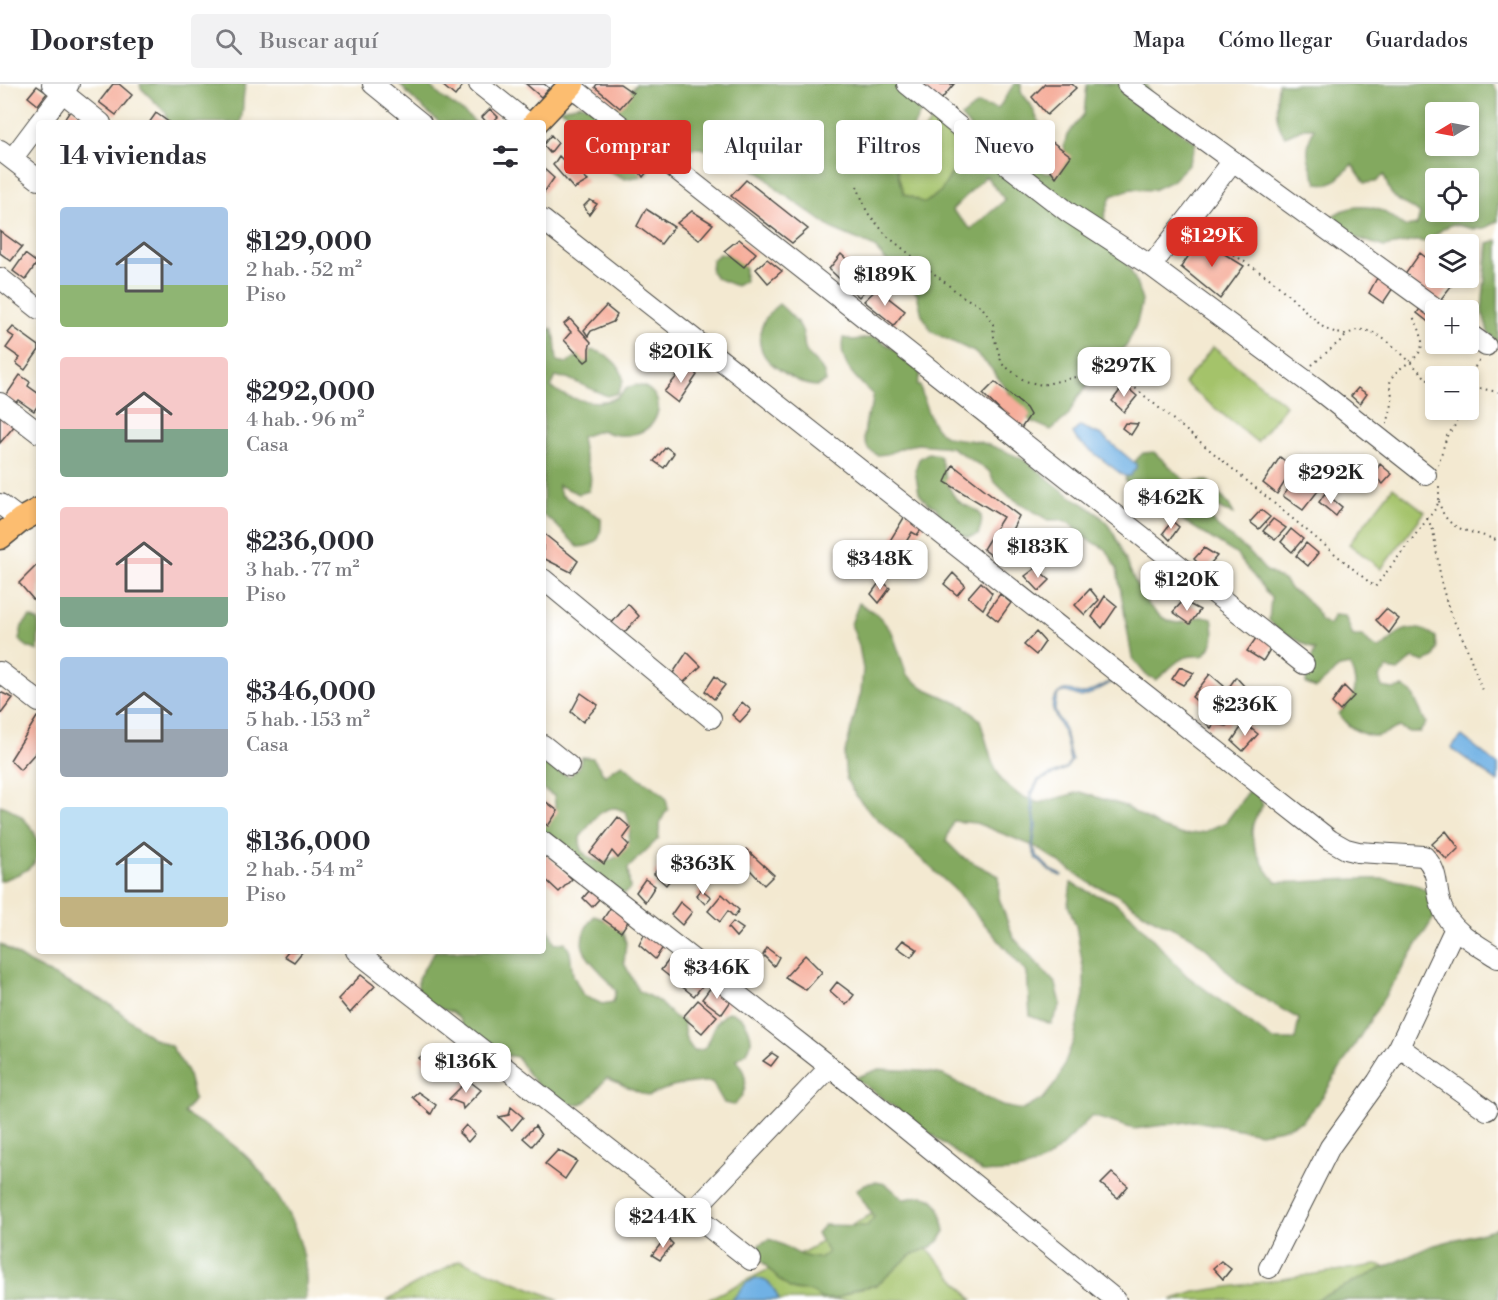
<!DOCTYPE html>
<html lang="es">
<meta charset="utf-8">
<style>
body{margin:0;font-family:"Libre Bodoni",serif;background:#f2f2f3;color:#2b2b33;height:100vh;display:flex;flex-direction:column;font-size:22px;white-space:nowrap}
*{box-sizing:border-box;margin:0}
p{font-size:20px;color:#7c7c81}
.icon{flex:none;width:33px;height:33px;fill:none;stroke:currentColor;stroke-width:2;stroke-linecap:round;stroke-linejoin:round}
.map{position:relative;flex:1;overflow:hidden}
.sheet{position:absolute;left:36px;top:36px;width:510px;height:834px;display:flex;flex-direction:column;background:#fff;border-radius:6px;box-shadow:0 3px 9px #0003}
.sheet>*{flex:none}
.guide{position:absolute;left:564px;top:36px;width:570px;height:54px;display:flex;gap:12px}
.needle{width:39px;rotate:260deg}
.tools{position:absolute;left:1425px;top:18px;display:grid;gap:12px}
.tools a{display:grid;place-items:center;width:54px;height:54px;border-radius:6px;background:#fff;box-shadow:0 3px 9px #0003;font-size:30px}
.price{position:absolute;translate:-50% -51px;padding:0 14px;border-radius:12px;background:#fff;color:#222;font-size:20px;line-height:39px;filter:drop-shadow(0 2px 3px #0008)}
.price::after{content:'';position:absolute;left:50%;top:36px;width:18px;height:14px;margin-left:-9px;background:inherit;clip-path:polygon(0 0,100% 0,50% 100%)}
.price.on{background:#d93025;color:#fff}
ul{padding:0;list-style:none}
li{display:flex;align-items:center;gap:18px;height:150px;padding:0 24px}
li span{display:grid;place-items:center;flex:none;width:168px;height:120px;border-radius:6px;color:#555}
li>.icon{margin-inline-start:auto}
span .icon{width:72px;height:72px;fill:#fffc;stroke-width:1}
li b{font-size:26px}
h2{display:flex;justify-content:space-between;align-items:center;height:72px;padding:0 24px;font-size:26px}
.chip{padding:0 21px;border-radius:6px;background:#fff;box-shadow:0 3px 9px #0003;font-size:21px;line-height:54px}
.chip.on{background:#d93025;color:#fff}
header{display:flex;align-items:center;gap:36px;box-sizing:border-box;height:84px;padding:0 30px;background:#fff;border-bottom:2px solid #e1e1e2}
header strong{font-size:28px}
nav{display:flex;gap:33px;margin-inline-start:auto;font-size:21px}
.search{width:420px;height:54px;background:#f2f2f3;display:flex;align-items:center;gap:15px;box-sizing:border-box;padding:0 21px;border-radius:6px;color:#7c7c81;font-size:22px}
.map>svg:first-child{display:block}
.green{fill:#a4c36b;stroke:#68774b;stroke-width:1.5}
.forest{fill:#83a95f;stroke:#576a45;stroke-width:1.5;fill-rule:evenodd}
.water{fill:#6fb1e4;stroke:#4d6e88;stroke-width:1.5}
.building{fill:#f6ae9b}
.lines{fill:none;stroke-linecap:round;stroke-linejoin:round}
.minor-casing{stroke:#494844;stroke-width:22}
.major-casing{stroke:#494844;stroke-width:27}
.path{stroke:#494844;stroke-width:2;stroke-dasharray:1.5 4.5;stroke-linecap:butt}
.minor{stroke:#fff;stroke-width:20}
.major{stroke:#fcbd6f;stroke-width:24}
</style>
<header>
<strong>Doorstep</strong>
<div class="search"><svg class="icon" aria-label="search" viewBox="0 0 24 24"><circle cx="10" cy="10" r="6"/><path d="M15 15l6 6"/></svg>Buscar aquí</div>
<nav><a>Mapa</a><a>Cómo llegar</a><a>Guardados</a></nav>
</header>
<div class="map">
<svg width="1498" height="1216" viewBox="0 0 1498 1216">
<rect width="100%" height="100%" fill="#fff"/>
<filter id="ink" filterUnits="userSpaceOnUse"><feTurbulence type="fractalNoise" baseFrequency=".0167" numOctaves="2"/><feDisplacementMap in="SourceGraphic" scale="12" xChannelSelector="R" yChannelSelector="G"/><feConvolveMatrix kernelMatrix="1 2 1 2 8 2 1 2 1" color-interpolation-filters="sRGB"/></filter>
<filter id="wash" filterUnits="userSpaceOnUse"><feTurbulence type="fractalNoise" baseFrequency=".008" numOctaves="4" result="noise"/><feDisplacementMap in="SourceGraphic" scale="24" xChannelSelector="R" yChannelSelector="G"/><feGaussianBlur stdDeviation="1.35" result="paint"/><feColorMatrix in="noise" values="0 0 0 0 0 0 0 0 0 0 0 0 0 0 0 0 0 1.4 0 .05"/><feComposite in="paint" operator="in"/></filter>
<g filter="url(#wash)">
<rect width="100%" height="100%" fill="#f3e9d1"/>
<path class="green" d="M932 36 977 70 925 138 880 104Z
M1213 263 1286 321 1257 358 1184 299Z
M1393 403 1425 428 1381 485 1349 460Z
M888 1121 973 1216H706L798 1171Z
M460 1176 560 1216H387Z
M1376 1181 1480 1203 1498 1216H1171L1195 1208Z"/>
<path class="forest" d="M140 0H246C241 13 245 26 240 39H167L166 29 141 4Z
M400 0H429C441 17 462 24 476 39H440C426 26 411 16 400 0Z
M636 0H914L923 6C922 14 923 23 920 30 903 67 887 66 904 110L925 119 941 107 952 89 967 74 990 70 998 51 976 50 961 33 978 20 998 25 1014 0H1021V8L1031 21 1040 41 1029 68V73L1045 89H1051L1056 86 1065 72 1064 62 1067 51 1084 30 1087 0H1146L1161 33 1196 59 1188 81 1172 97 1153 106 1131 105 1111 112 1104 134 1135 195 1142 217 1137 239 1127 261 1079 311 1068 332 1051 346 1030 337 990 283 974 268 932 248 922 231 917 210 873 162 833 145 778 106 763 91 743 79 701 64 680 65 659 71 647 91 625 95 605 85 597 65 585 57 580 37 560 25 581 20 601 25 621 18ZM986 92 1005 116 971 145 952 126Z
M1278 0H1491L1498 7V137L1485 144 1474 145 1453 140 1444 144 1427 158 1416 157 1384 163 1333 146 1327 137C1339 124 1360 120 1377 125 1387 128 1398 138 1406 143L1417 141 1420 130C1411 122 1397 119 1391 109 1388 104 1386 97 1384 91L1376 98 1365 99 1352 80 1338 95 1328 100 1317 99C1308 76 1303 68 1314 44H1304L1285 52C1273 37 1277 18 1278 0ZM1436 28H1468V62H1436ZM1436 94H1468V128H1436Z
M1498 156V259L1488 248 1482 227 1488 159Z
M720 170H731L741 175 745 185V197L736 202 716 194 711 187 712 176Z
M779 220C785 225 798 238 801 244 805 251 803 260 806 267 814 281 824 280 826 298 823 299 820 301 817 302 803 303 769 282 763 269 754 251 764 231 779 220Z
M543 244 552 245 555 255 557 277 567 279C573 275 580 269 588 267 602 264 622 281 623 295 623 300 620 304 618 309L607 312 567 294 556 293 551 303C566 315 595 322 613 315 620 313 624 304 632 302 646 298 660 312 658 326 653 353 620 356 601 346L581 353C582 360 583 367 585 373 589 388 593 390 589 407L579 410 558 401 561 411 601 434C602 453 599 462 578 463L554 439 543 431Z
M875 253 919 281 920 291 917 301 920 302C924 316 928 334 937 345 947 357 961 354 975 357 987 359 1021 373 1030 380 1041 388 1051 398 1062 406 1088 425 1103 426 1118 458 1131 484 1139 524 1169 537 1185 544 1192 528 1212 534 1215 551 1216 561 1202 572 1177 570 1173 584 1156 596L1146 591 1132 574 1117 485 1106 465 1086 455 1069 439 1059 436H1048L1010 413 994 397 989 387 951 363 918 360 907 362 887 370 877 371 868 365 864 354 865 343 867 332 872 322 873 311C856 294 838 280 843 254L853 256Z
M1154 368 1186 398 1208 397 1229 421 1234 430 1224 427 1214 421 1204 425 1217 442 1250 469 1265 486 1285 497 1291 506 1301 511 1316 526 1320 536 1329 541 1334 531 1345 532 1353 552H1363L1370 560 1379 565C1386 561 1389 557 1395 552 1407 541 1424 543 1436 553L1437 565 1434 574 1424 578 1413 574 1398 587 1387 585 1379 593 1382 603 1393 605 1403 603 1412 609 1426 639 1420 648H1409L1399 643C1392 646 1383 651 1376 652 1361 652 1346 642 1339 630 1355 612 1360 605 1350 581L1340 583 1316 604 1306 600V588L1315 566 1276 544 1269 536 1271 514 1236 470 1179 434 1164 417 1133 405 1125 396C1129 384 1134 377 1143 369Z
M928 369 939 371C945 385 947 410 961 419 968 424 977 423 981 432 983 439 980 444 978 451L968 453 958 449 951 440 941 434 936 423 927 419 919 409 915 386 919 375Z
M859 519 878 531 892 548 907 591 924 604 964 622 980 636 992 677 1002 697 1019 711 1039 719 1080 708 1122 721 1162 744 1183 751 1204 748 1226 738 1253 701 1263 721C1260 726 1256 732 1254 737 1246 757 1264 784 1276 798 1312 801 1399 784 1427 807 1432 811 1435 821 1438 827L1323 1012 1302 1037 1282 1045 1260 1049 1195 1037 1134 1045 1092 1032C1052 1071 1043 1092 982 1088L855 994 879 985 922 987 943 991 1002 1022 1023 1026 1043 1015 1058 996 1074 955 1084 911V889L1076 842 1068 821 1071 799 1091 809 1111 816 1129 829 1186 891 1273 956H1295L1299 935 1240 901 1209 867 1192 853 1152 834 1114 809 1093 801 1036 763 976 739 953 737 946 757 962 773 999 792V814L1013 853 1056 900 1061 920 1051 940 1030 932 1027 889 954 805 871 729 857 713 846 695 844 672 861 608 863 585 859 562 851 540Z
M30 533 39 537 38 567 28 563 19 556 22 542Z
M543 668 560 689 570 692 578 684 582 673 593 674 605 692 613 685 623 680 639 694 658 706 666 714 668 725C661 734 658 742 659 754L628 784 630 805 622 811 543 757V736L549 735C556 727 556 723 554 712L543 705ZM616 724 626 728C646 782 578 794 580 753 591 741 597 724 616 724Z
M0 721C21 726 50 756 34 779 26 789 11 793 0 797Z
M594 832 614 839 622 848 626 858 624 879 639 907 658 917 674 933 684 938C683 951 686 957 694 967L704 965C714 949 711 939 728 928 731 929 735 929 738 931 746 936 754 953 750 962 748 969 741 973 736 976 749 991 749 1008 734 1021L724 1019 712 998C689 997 668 1003 648 1012L607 994C599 1001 594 1013 585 1018 573 1025 565 1017 556 1011 552 1008 546 1009 543 1006 532 998 524 984 517 973L497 970 469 956 460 936 452 928 431 922 418 905V894L435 867H543V833L555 860 565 858 570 868 573 891 583 911 602 920 613 918 616 907C598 878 564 868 594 832Z
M0 860 29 879 108 919 153 954 171 962 187 987 194 1015 184 1029C207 1043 233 1058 252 1078 279 1108 305 1151 306 1193 307 1200 305 1208 305 1216H0Z
M875 1098 886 1100 903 1115C909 1115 916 1112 922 1112 940 1112 942 1134 945 1147L939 1157 931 1163 911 1171 877 1201 856 1205 836 1215H821C807 1201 802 1211 790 1204 776 1196 765 1180 754 1169L760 1160 769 1155C790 1162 796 1174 820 1174L828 1169 817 1149 824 1141 867 1142 874 1133 856 1106 865 1100Z
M1498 1144V1216H1315L1431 1162Z"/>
<path class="water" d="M1080 342 1101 351 1136 380V384L1130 392H1124L1077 356 1073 349Z
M1115 595C1113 598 1087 613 1081 613 1072 611 1069 605 1058 610 1056 615 1055 619 1055 625 1055 632 1060 636 1063 642 1068 653 1067 665 1072 676L1066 685 1039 697 1032 711 1036 742 1033 763 1038 773 1051 786 1062 791 1061 792 1050 787 1036 774 1032 764 1034 742 1030 711 1038 696 1066 684 1070 677C1068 668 1067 659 1064 650 1060 638 1046 625 1056 612 1059 608 1064 605 1068 606 1073 606 1077 610 1081 610 1085 611 1110 598 1115 595Z
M1462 652 1498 681V698L1451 664Z
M756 1195C770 1195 774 1204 779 1216H732L746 1199Z"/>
<g id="blocks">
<path class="building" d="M113 0H119L132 11 116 31 99 18Z
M441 0H464L455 12Z
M526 0H544L549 4 541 13Z
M597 0H620L633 9 620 24 595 3Z
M915 0H954L940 17Z
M1045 0H1072L1076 4 1047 31 1032 13Z
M37 2 47 9 38 21 28 13Z
M72 24 93 39H62Z
M490 25 498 33 491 39H487L482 33Z
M156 29 170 39H149Z
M551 51 558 59 550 69 543 61Z
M1051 57 1071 72 1056 93 1040 72Z
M642 67 657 76 643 93 633 79Z
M568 71 577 79 574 85 588 97 574 105 553 81 559 72 564 77Z
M543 84 554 94 543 110Z
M746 96 808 145 792 159 731 112Z
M590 116 597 120 589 131 584 122Z
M646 125 674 143 661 160 637 142Z
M692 127 713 140 699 156 677 139Z
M0 147 22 163 11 177 0 169Z
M739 155 756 169 744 183 724 167Z
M1200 155 1244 182 1220 215 1181 183Z
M1420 169 1436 181V194H1453L1456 196 1437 220 1404 192Z
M25 170 37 179 25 196 13 187Z
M841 170 872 199 859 213 829 185Z
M767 175 782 187 768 199 756 185Z
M1377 194 1393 204 1383 219 1369 209Z
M877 205 905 227 894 241 864 217Z
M1423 220 1436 229V244L1417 229Z
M606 222 617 231 613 238 591 247 588 252 584 246Z
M570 235 591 258 589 264V275L585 278 564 256 571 248 564 240Z
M13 243 39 262V266L25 286 16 279 20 274 6 264 14 253 8 249Z
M686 281 697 291 678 319 664 308Z
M20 291 30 298 28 302 39 310V320L34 327 18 316 15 320 5 313Z
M995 298 1026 324 1030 331 1020 346 983 310Z
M1124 301 1137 312 1124 328 1112 317Z
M1358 304 1367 310 1360 320 1351 312Z
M4 329 16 340 0 359V333Z
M1125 339 1138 340 1131 351 1122 344Z
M666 363 674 369 664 384 654 377Z
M1280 373 1294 384 1277 410 1263 399Z
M1380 380 1392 390 1383 400 1373 391Z
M953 381 1019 432 1012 446 1016 448 1012 456 1008 451 1000 467 1003 469 999 477 983 465 1003 433 945 398Z
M1302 387 1322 402 1303 426 1283 412Z
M1325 409 1342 423 1336 432 1319 418Z
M1261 426 1270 433 1259 445 1250 438Z
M908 427 926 439 917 451 912 448 894 478 883 468Z
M1273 435 1286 444 1275 456 1263 447Z
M1172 437 1179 443 1170 456 1163 449Z
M1291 445 1303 455 1292 468 1281 458Z
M543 449 578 477 571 488 543 474Z
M1306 459 1318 469 1308 482 1296 472Z
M1204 464 1217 472 1205 486 1194 475Z
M39 479V522L19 499Z
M1158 481 1170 492 1159 503 1150 494Z
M1036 484 1050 496 1039 507 1025 492Z
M953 489 965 501 957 511 944 500Z
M881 496 890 504 879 519 871 510Z
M981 498 992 509 983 525 968 513Z
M1090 505 1099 516 1085 531 1075 521Z
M1000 510 1011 519 998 537 987 528Z
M1105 512 1117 522 1102 544 1092 533Z
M1183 517 1200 526 1190 540 1173 528Z
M628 520 639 532 623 550 611 540Z
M1386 525 1399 535 1389 549 1376 536Z
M1261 547 1275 557 1263 577 1247 567Z
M1036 548 1045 558 1036 571 1024 561Z
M687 568 701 582 683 599 673 589Z
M1180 583 1194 589 1183 601 1172 595Z
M1210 590 1224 602 1205 624 1192 613Z
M715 592 725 601 714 615 705 607Z
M1236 593 1245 603 1238 614 1227 606Z
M1344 602 1354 612 1340 627 1332 619Z
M0 608 13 614 0 631Z
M581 609 598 621 583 638 571 628Z
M1223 615 1237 625 1227 642 1214 640 1211 644 1206 639Z
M742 618 751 626 740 638 732 631Z
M37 633 39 634V665L20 686 10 676Z
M1244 639 1258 650 1243 667 1232 657Z
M545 717 558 727 548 742 543 738Z
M618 733 631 744 623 755 629 761 618 774 612 767 604 780 590 769Z
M1446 747 1459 764 1447 776 1432 760Z
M746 765 774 791 764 801 739 774Z
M543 768 572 795 559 808 543 793Z
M664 775 679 785 666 801 654 790Z
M645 795 655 802 645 818 636 808Z
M701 805 711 813 705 820 696 811Z
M590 806 600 814 592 823 583 814Z
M722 810 739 826 734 833 728 827 720 838 708 827Z
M680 818 692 828 682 841 671 831Z
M611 823 629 836 621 848 603 835Z
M733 838 743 845 736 853 728 844Z
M645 849 664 862 655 875 639 861Z
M903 856 917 865 911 873 897 863Z
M767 864 779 873 774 882 763 871Z
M288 867H303L294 878 284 872Z
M673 871 706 897 694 912 661 886Z
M805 871 822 888 806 906 785 893Z
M361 891 375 902 350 929 338 915Z
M837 898 854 911 846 921 830 907Z
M711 903 731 917 722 930 702 915Z
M698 916 717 932 702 949 683 933Z
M433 964 440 966 431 986 419 974 426 968 430 971Z
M772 969 778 973 771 982 763 977Z
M468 996 481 1006 463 1025 462 1020 449 1015Z
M418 1008 436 1021 431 1030 412 1013Z
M511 1023 523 1033 512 1046 499 1033 509 1031Z
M466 1041 475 1050 468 1058 459 1049Z
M535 1042 541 1051 532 1062 523 1054Z
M558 1066 577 1077 565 1095 545 1080Z
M1112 1089 1128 1102 1118 1114 1101 1100Z
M666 1153 673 1160 660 1176 652 1171Z
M1221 1177 1231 1185 1223 1195 1213 1184Z"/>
</g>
</g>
<g filter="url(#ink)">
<use href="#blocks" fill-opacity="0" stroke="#494844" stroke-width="1.5"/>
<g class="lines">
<defs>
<path id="minor" d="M52 0 101 39
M373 0 421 39
M479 0 528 39
M568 0 1304 580
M907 0 979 59 1068 128 1151 182 1316 304 1426 391
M1127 0 1438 226
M39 39 69 0
M0 66 39 96
M12 75 39 39
M543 136 1330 756 1346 765 1358 768 1424 772C1441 790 1434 804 1442 824 1451 848 1478 861 1498 874
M1151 182 1233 77
M0 194 39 225
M1468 249 1486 262
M0 319 39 349
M0 420 21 436
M543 495 711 634
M0 588 39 618
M543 661 569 682
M543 758 830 983 1116 1216
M356 867 751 1176
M1399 963 1487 1026
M691 1129 830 983
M1269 1184 1330 1063 1377 998 1399 963 1455 844"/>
<path id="major" d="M535 39 572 0
M0 453 21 436 39 426"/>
</defs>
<use href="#minor" class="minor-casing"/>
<use href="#major" class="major-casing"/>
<path class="path" d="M857 102 867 128 887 152 962 212 982 223 993 240 994 253 1002 280 1025 297 1042 301 1084 291H1106L1123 294 1375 503 1436 424 1439 417V402
M1209 154 1272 196 1325 245 1344 251C1349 250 1353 247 1357 246 1383 242 1417 288 1436 303
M1312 281 1346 252
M1468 293 1479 277
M1468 305 1479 304 1498 308
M1387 340C1389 332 1393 322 1392 313 1392 308 1389 304 1390 299 1395 275 1441 280 1413 233
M1438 381 1447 352 1456 340 1457 326
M1439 417C1446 451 1473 445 1498 457
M1427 434 1433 446 1442 502 1450 529 1465 559 1483 609"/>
<use href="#minor" class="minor"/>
<use href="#major" class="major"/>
</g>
</g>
</svg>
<div class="tools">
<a><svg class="needle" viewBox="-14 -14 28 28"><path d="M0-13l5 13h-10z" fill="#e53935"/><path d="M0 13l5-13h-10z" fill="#7c7c81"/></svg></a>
<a><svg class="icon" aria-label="locate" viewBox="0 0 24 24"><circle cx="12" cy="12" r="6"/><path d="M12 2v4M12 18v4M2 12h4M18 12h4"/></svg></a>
<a><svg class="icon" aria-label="layers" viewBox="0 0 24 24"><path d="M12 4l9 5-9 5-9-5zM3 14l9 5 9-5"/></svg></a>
<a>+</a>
<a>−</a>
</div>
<b class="price on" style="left:1212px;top:184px">$129K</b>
<b class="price" style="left:885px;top:223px">$189K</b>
<b class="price" style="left:681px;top:300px">$201K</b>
<b class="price" style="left:1124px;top:314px">$297K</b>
<b class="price" style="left:1331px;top:421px">$292K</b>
<b class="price" style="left:1171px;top:446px">$462K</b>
<b class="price" style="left:1038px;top:495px">$183K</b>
<b class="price" style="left:880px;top:507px">$348K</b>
<b class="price" style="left:1187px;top:528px">$120K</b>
<b class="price" style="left:1245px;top:653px">$236K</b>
<b class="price" style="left:703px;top:812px">$363K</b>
<b class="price" style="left:717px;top:916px">$346K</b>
<b class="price" style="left:466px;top:1010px">$136K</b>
<b class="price" style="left:663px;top:1165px">$244K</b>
<div class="guide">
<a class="chip on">Comprar</a>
<a class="chip">Alquilar</a>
<a class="chip">Filtros</a>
<a class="chip">Nuevo</a>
</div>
<section class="sheet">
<h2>14 viviendas<svg class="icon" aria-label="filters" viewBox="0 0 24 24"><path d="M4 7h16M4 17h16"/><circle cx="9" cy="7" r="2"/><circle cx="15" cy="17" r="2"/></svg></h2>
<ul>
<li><span style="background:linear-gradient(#a9c7e8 65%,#8fb573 0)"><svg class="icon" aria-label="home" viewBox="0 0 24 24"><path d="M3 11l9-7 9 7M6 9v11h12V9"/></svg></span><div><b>$129,000</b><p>2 hab. · 52 m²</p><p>Piso</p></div></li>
<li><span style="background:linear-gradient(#f6c9c9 60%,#7fa58c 0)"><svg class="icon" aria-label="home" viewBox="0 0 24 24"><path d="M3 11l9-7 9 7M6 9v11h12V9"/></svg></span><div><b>$292,000</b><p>4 hab. · 96 m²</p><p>Casa</p></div></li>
<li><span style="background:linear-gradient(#f6c9c9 75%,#7fa58c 0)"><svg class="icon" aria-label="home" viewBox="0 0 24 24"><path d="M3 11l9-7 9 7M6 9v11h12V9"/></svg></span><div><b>$236,000</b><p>3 hab. · 77 m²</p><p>Piso</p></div></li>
<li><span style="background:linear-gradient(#a9c7e8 60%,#9aa5b1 0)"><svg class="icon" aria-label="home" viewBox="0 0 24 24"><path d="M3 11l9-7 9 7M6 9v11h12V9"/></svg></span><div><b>$346,000</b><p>5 hab. · 153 m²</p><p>Casa</p></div></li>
<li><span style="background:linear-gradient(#bfe0f5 75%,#c2b280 0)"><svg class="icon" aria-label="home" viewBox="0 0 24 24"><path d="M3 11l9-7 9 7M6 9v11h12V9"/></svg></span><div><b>$136,000</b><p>2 hab. · 54 m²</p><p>Piso</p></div></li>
</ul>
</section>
</div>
